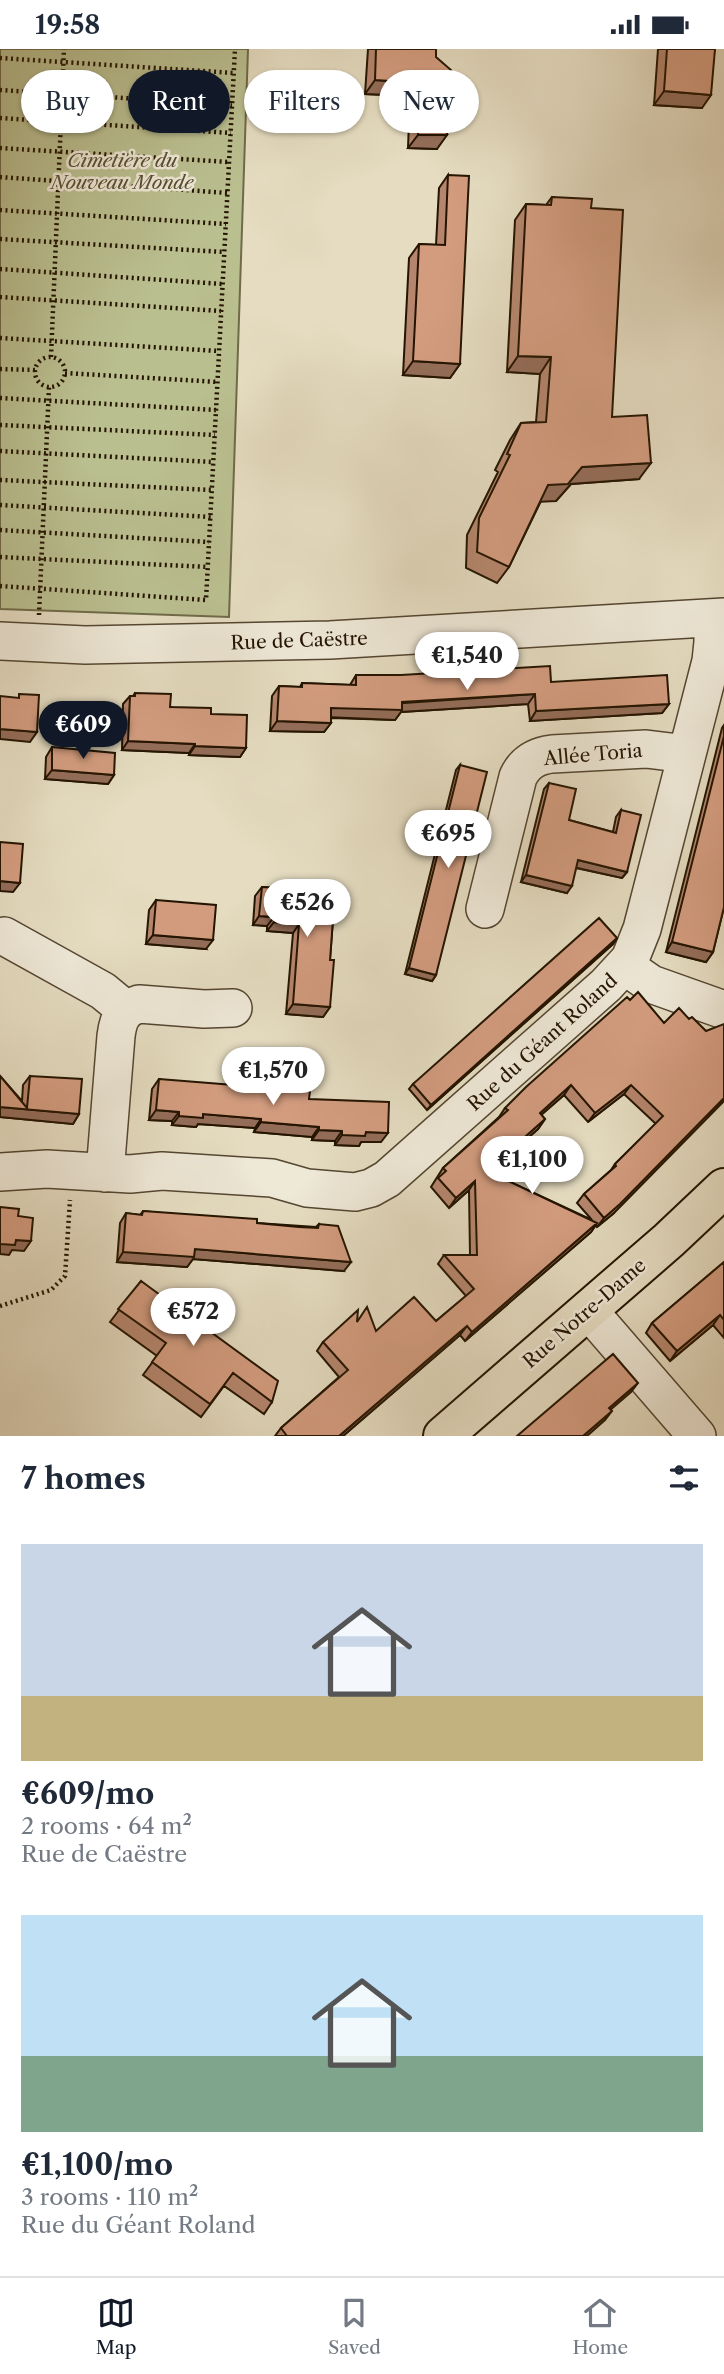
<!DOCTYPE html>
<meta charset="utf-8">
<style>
body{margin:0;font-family:"Libre Caslon Text",serif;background:#f2f2f3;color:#1f2937;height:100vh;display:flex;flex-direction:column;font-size:26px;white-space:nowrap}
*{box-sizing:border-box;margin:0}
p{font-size:23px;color:#747a83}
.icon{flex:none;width:38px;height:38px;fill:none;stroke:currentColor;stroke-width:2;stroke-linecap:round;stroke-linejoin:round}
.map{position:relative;height:1387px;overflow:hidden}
.drawer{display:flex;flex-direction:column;background:#fff;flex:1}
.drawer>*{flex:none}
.hud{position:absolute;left:21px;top:21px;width:682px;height:63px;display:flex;gap:14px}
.price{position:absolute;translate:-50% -60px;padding:0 16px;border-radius:24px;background:#fff;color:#222;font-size:23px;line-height:46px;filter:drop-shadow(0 2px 4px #0008)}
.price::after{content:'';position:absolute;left:50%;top:42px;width:21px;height:16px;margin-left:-10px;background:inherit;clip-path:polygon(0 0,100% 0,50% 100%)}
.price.current{background:#111827;color:#fff}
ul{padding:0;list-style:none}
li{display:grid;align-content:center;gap:14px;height:371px;padding:0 21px}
li span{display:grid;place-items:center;height:217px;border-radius:0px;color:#555}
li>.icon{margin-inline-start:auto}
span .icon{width:126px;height:126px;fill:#fffc;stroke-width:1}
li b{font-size:30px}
h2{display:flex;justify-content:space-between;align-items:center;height:84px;padding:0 21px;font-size:30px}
.tag{padding:0 24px;border-radius:32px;background:#fff;box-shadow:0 2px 5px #0004;font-size:24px;line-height:63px}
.tag.current{background:#111827;color:#fff}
.status{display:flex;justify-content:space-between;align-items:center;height:49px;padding:0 35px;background:#fff;direction:ltr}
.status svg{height:19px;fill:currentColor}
.tab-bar{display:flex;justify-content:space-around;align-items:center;height:98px;border-top:2px solid #e0e1e3;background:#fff;font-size:19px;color:#747a83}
.tab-bar a{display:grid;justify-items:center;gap:4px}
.tab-bar .current{color:#111827}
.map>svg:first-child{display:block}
.green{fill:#babf90;stroke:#6f6a48;stroke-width:2}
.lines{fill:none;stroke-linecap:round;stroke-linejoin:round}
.minor-casing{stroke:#544631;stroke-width:40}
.major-casing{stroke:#241401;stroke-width:42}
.path{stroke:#241401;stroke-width:4.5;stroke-dasharray:2 3.5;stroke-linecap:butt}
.minor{stroke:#eee8d7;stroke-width:37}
.major{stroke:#e5dcc1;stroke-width:38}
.wall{fill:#b5866d;stroke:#241401;stroke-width:2;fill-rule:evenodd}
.shaded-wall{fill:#946d59;stroke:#241401;stroke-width:2}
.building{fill:#d39c7f;stroke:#241401;stroke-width:2}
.labels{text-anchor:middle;stroke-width:5;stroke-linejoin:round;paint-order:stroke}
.park-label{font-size:19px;font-style:italic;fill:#585033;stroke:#eee8d7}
.street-label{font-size:19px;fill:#241401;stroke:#eee8d7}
</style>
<div class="status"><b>19:58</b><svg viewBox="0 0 49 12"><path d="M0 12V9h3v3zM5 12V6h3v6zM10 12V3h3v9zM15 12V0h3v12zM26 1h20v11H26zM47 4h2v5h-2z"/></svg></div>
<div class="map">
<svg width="724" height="1387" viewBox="0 0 724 1387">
<rect width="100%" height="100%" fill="#e5dcc1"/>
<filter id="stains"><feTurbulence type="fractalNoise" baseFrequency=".00286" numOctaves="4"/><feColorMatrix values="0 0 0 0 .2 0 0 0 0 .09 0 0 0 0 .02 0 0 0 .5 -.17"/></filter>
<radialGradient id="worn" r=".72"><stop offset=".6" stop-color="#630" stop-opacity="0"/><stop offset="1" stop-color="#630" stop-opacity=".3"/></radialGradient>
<path class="green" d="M0 0H248L229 568 0 560Z"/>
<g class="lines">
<defs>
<path id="minor" d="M0 592 85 596 330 591 724 568
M485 860 518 728C525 713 536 707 552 705L646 700 687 705
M4 887 103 942 126 961
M625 917 651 935 724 961
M0 1123 47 1120 130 1125 162 1122 272 1129 307 1139 355 1143 371 1139 387 1130 606 936 630 910 642 880 711 612 713 593V569
M105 1124 116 987C118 971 122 960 139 955L204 960 233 959
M588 1261 697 1387"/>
<path id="major" d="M443 1387 669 1191 724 1139"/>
</defs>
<use href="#minor" class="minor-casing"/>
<use href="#major" class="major-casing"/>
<path class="path" d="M0 9 234 24
M0 41 232 56
M0 69 231 84
M0 99 229 113
M0 128 228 144
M0 161 226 175
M0 190 224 203
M0 220 223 235
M0 248 221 262
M0 289 219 302
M51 308 64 0
M35 323a15 15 0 1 1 30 0a15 15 0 1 1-30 0Z
M0 320 36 321
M65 324 218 333
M0 349 216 361
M0 376 215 386
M0 402 213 413
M0 431 212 441
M0 456 211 468
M0 481 209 493
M0 508 208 518
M0 537 206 551 235 0
M39 566 49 338
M0 1257 51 1241 65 1227 70 1151"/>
<use href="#minor" class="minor"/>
<use href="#major" class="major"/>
</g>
<path class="wall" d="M368 0H436V8L441 36 437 100 408 99 410 47 365 45Z
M658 0H715L702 59 654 56Z
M448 126 460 315 450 329 403 326 409 209 419 195 436 196 439 139Z
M552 148 591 159 612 368 639 430 571 435 556 452H541L509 518 497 534 466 519 467 486 498 423 495 421 510 391 521 374 536 373 540 325 507 323 515 171 526 155 546 156Z
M356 626 551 633 669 655 662 664 530 672 528 655 401 663 395 671 331 669V674L324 683 270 682 272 647 279 637 300 638 302 634 350 636Z
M135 644 170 658 211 665 246 699 240 708 189 706V704L122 701 123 655 130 647H133Z
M724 676V858L713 903 706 913 666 903 722 679Z
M52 698 114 726 108 735 45 730 46 708Z
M460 716 436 926 432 932 405 925 456 721Z
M549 734 569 771 613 783 616 768 621 761 627 823 622 829 576 819 567 844 521 833 544 740Z
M262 838 335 843 330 911V958L323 968 286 965 293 884 267 882V877L253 876 255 847Z
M156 851 206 900 146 895 149 861Z
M617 889 613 895 427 1061 409 1040 413 1035Z
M689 970 706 982 614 1164 597 1178 596 1176 591 1183 465 1292 460 1286 343 1387H275L281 1379 339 1328 317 1302 323 1293 376 1282 436 1272 466 1247 438 1215 444 1206H470L469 1141 449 1159 431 1138 443 1119 499 1068 505 1059 664 974ZM624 1045 656 1075 615 1115 611 1121 584 1145 577 1154 592 1171 489 1123 538 1080 545 1070 541 1066 564 1046 588 1073Z
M0 1027 22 1052 23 1036 30 1027 79 1065 73 1075 0 1068Z
M159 1030 381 1093H361L359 1097 335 1096V1092L312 1091V1088L254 1083 255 1079 198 1075 196 1078 172 1076V1072L149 1071 152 1040Z
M143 1162 257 1174 316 1178 319 1175 344 1222 193 1210 187 1218 117 1213 120 1174 126 1164 140 1166Z
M724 1213V1289L713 1276 670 1312 646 1284 652 1274Z
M141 1232 272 1353 264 1365 224 1337 201 1368 143 1326 157 1307 110 1273Z"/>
<path class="shaded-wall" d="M375 31 420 34 410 47 365 45Z
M664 42 711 46 702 59 654 56Z
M418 86H447L437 100 408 99Z
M518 307 551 308 540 325 507 323Z
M413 312 460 315 450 329 403 326Z
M651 414 639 430 571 435 556 452 537 453 548 436 582 418Z
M535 645 528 655 401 663 395 671 325 668 331 659Z
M669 655 662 664 530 672 536 662Z
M277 672 331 674 324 683 270 682Z
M0 680 37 683 30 693 0 690Z
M128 692 195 695 189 704 122 701Z
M195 697 246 699 240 708 189 706Z
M52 721 114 726 108 735 45 730Z
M578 811 627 823 622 829 573 818Z
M526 826 572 837 567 844 521 833Z
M0 832 20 834 13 843 0 842Z
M259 867 274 868 267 877 253 876Z
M274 873 299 875 293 884 267 882Z
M153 886 213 891 206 900 146 895Z
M617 889 613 895 427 1061 431 1056Z
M672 893 713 903 706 913 666 903Z
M409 919 436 926 432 932 405 925Z
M293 955 330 958 323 968 286 965Z
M571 1036 564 1046 533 1073 540 1064Z
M631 1036 624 1045 588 1073 595 1064Z
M724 1049V1052L614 1164 597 1178 604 1169Z
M0 1058 79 1065 73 1075 0 1068Z
M156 1061 179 1063 172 1072 149 1071Z
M203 1065 261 1070 255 1079 198 1075 196 1078 172 1076 179 1067Z
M545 1070 538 1080 480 1131 487 1122Z
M261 1073 319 1078 312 1088 254 1083Z
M319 1081 342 1082 335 1092 312 1091Z
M366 1083 388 1084 381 1093H361L359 1097 335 1096 342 1086Z
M475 1132 469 1141 449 1159 456 1149Z
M597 1174 591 1183 465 1292 472 1283Z
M16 1191 31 1192 24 1202 12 1201 9 1206 0 1205V1195Z
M195 1200 351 1213 344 1222 193 1210 187 1218 117 1213 123 1203Z
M720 1266 713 1276 670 1312 677 1302Z
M467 1277 460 1286 343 1387H339Z
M638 1334 631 1343 602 1368 609 1359Z
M612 1362 605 1371 587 1387H583Z"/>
<path class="building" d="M376 0H436V8L451 21 441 33 440 66H448L447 86H418L420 34 375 31Z
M667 0H715L711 46 664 42Z
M448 126 469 127 460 315 413 312 419 195 445 196Z
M552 148 592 150 591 159 623 161 612 368 647 366 651 414 582 418 568 435 548 436 509 518 477 503 479 469 510 406 507 405 521 374 546 373 551 308 518 307 526 155 551 156Z
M550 617 551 633 667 626 669 655 536 662 535 645 402 653V661L331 659V674L277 672 279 637 302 638V634L356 636V626H401Z
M135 644 171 645 170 658 211 659V665L247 666 246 699 195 697V695L128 692 130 647H135Z
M19 645 39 646 37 683 0 680V647L19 649Z
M724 687V858L713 903 672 893Z
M52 698 115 704 114 726 52 721Z
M460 716 487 723 436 926 409 919Z
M549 734 576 740 569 771 616 784 621 761 641 766 627 823 578 811 572 837 526 826Z
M0 793 23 795 20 834 0 832Z
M262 838 335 843 330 911H334L330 958 293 955 299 875 274 873V868L259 867Z
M156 851 216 856 213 891 153 886Z
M599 869 617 889 431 1056 413 1035Z
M638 943 664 974 679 959 689 970 692 968 706 982 724 975V1049L620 1155 604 1169 584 1145 616 1117 615 1115 663 1067 631 1036 595 1064 571 1036 540 1064 545 1070 487 1122 597 1174 472 1283 467 1277 339 1387H287L281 1379 348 1321 323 1293 358 1261 357 1273 367 1258 376 1282 414 1248 436 1272 474 1240 444 1206H477L475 1132 456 1149 438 1129 446 1122 443 1119 508 1061 505 1059 526 1038 627 948 630 951Z
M0 1027 27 1059 30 1027 82 1030 79 1065 0 1058Z
M159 1030 310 1042 309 1050 389 1053 388 1084 366 1083 365 1087 342 1086V1082L319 1081V1078L261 1073V1070L203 1065V1069L179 1067V1063L156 1061Z
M0 1158 19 1160 18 1167 33 1169 31 1192 16 1191 15 1196 0 1195Z
M143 1162 257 1170V1174L299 1178 318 1179 319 1175 338 1177 351 1213 195 1200 194 1208 123 1203 126 1164 142 1166Z
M724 1213V1271L720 1266 677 1302 652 1274Z
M141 1232 278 1332 272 1353 233 1324 210 1355 152 1313 166 1294 118 1260Z
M613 1305 638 1334 609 1359 612 1362 583 1387H517Z"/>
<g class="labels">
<g class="park-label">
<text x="122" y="118">Cimetière du<tspan x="122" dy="22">Nouveau Monde</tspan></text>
</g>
<g class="street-label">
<text transform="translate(299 591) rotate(-2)" y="7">Rue de Caëstre</text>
<text transform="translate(593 705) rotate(-5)" y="7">Allée Toria</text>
<text transform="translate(542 993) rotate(-42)" y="7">Rue du Géant Roland</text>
<text transform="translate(584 1264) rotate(-41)" y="7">Rue Notre-Dame</text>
</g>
</g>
<rect width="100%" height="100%" filter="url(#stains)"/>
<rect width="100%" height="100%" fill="url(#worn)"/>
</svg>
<b class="price" style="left:467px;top:643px">€1,540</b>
<b class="price current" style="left:83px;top:712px">€609</b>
<b class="price" style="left:448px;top:821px">€695</b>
<b class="price" style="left:307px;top:890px">€526</b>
<b class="price" style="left:273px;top:1058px">€1,570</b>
<b class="price" style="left:532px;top:1147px">€1,100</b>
<b class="price" style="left:193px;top:1299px">€572</b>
<div class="hud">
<a class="tag">Buy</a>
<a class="tag current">Rent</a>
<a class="tag">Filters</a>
<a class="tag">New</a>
</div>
</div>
<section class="drawer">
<h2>7 homes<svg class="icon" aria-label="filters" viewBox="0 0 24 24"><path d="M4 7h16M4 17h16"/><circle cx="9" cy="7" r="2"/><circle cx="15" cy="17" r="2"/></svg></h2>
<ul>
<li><span style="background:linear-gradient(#c9d6e8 70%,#c2b280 0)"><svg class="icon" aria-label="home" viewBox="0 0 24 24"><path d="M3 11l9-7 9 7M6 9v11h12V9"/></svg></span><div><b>€609/mo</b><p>2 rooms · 64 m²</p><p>Rue de Caëstre</p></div></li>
<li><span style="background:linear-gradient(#bfe0f5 65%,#7fa58c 0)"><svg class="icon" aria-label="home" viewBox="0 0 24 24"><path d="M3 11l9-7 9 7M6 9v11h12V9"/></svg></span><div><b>€1,100/mo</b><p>3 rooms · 110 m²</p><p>Rue du Géant Roland</p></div></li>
</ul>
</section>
<nav class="tab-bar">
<a class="current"><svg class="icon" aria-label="map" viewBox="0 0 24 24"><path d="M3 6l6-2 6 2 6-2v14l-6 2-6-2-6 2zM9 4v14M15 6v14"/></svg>Map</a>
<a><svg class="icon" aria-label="saved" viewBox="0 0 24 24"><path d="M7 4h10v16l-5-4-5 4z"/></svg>Saved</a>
<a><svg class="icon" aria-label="home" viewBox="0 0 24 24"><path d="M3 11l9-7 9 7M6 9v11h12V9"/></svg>Home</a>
</nav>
